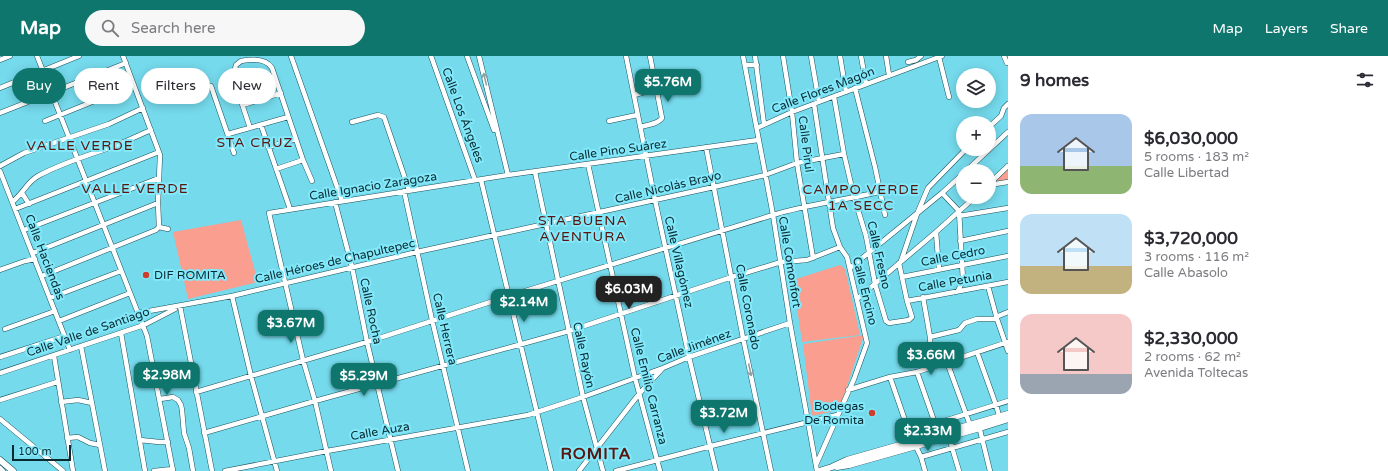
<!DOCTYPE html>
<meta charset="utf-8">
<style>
body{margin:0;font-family:"Varela Round",sans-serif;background:#f7f7f7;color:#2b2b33;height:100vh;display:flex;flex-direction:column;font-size:15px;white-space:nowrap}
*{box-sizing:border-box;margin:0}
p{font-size:13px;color:#7c7c81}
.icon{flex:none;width:22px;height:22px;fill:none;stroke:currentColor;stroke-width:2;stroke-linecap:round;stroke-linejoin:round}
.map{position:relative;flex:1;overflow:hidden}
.details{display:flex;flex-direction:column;background:#fff;width:380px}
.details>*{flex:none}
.banner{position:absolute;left:12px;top:12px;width:380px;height:36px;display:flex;gap:8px}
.tools{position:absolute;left:956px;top:12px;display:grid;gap:8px}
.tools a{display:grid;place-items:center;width:40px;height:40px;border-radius:50%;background:#fff;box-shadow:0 2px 10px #0003;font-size:20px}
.scale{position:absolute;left:12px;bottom:10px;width:59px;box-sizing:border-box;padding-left:4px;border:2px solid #082a30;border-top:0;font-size:11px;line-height:14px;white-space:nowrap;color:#082a30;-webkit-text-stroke:3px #82e8fa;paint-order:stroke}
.price{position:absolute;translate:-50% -34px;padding:0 9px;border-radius:8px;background:#0f766e;color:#fff;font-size:13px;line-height:26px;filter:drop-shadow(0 1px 2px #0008)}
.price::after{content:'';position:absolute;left:50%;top:24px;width:12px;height:9px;margin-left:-6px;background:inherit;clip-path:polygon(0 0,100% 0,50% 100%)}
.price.current{background:#222;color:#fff}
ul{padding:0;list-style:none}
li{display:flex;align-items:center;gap:12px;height:100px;padding:0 12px}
li span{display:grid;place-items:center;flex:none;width:112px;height:80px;border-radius:12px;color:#555}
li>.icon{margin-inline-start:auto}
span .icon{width:48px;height:48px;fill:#fffc;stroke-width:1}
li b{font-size:17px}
h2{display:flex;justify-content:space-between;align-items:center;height:48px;padding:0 12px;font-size:17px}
.tag{padding:0 14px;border-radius:18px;background:#fff;box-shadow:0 2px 10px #0003;font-size:14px;line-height:36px}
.tag.current{background:#0f766e;color:#fff}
header{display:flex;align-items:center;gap:24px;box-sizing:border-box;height:56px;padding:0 20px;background:#0f766e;color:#fff}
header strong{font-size:19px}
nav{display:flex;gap:22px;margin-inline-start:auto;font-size:14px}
.search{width:280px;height:36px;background:#f7f7f7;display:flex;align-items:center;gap:10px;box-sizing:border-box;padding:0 14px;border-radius:22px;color:#7c7c81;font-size:15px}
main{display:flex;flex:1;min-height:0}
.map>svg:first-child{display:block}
.green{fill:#fa9e8f}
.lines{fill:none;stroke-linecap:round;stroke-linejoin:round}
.minor-casing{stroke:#1a525c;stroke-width:5.5}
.major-casing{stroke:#1a525c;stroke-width:7}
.minor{stroke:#fff;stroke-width:4.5}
.major{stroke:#fff;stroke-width:6}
.oneway{stroke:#909fa2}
.poi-dot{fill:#cc3f2e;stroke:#82e8fa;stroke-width:1.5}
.labels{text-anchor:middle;stroke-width:4;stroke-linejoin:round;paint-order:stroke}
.street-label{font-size:12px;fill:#082a30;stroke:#82e8fa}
.poi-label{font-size:12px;fill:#082a30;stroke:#82e8fa;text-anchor:start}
.quarter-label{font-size:14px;letter-spacing:1px;fill:#59160e;stroke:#82e8fa}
.district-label{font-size:16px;font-weight:bold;letter-spacing:1px;fill:#59160e;stroke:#82e8fa}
</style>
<header>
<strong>Map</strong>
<div class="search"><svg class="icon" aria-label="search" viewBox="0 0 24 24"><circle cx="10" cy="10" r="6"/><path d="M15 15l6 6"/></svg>Search here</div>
<nav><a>Map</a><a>Layers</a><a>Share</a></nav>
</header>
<main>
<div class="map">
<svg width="1008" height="415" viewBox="0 0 1008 415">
<rect width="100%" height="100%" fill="#75daec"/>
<path class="green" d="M1008 113V124L998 126 996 124Z
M241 164 258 226 188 243 173 176Z
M840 209 845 213 860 279 802 286 793 224Z
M864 279 839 354 812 360 803 288Z"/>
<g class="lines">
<defs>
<path id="minor" d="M37 0 147 280 173 415
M123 0 160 99 158 147 159 171
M291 0 342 145
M431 0 475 124
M467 0 494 74
M479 0 508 119
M626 0 655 144 689 301 716 415
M743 0 773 159 790 267 817 415
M755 0 764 68
M783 0 792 56 797 107 813 202
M811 0 819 46
M840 0 846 36
M861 0 866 28
M886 0 889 19
M1004 0 1007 7
M939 1 949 41
M0 4 10 0
M908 6 916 4 921 0
M745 9H757
M211 30 234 97
M0 32 79 0
M855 32 875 111 885 159
M634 39 656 33
M834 41 844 98 854 141 866 180 875 228 886 265 889 267 909 264 912 261 907 245 899 207
M814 48 833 172 840 191 847 201 867 287 854 323 816 409
M243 49 281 37
M0 57 126 7
M45 65 134 29
M609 65 637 59
M352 66 378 59 384 61 409 134
M261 69 290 153
M640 71C647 69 658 68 662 62L650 0
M989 71 1001 60 1004 52 1008 48
M250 72 233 21 236 9 241 5C252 3 266 2 272 12L303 104 312 125
M757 72 792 56 942 0
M228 78 288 61
M268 91 296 83
M706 91 743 282 771 415
M588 108 635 322 660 415
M0 110 24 97 109 68 143 52
M276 113 303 104
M0 115 70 294
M966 115 1008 76
M535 116 583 341 603 415
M481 124 551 415
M989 128 1008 110
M989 129 1008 126
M404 135 432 264 468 415
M22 137 29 148
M942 137 959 155 963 224 958 235
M12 146C23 138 27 126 38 120 60 108 85 100 109 92 123 87 137 80 151 74
M335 146 352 211 367 286 398 415
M15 153 159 96
M959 160 1008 152
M159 171 168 173
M24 174 159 122
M936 176 939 213
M960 185 1008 175
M33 197 158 147
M901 205 917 158 928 132 966 93
M850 212 942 137 963 118
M0 214 25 205 35 203
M42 220 156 174 159 171
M902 221 1008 200
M988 230 997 263 1008 295
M232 240 251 320 277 415
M923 241 930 281 931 311
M50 242 121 215
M857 243 936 176 975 141
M907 245 1008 226
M180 250 212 415
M138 257 232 240 417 196 714 131 765 119 797 107 844 98
M996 261 1008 256
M59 265 130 237
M5 273 55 255
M121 277 145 415
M930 281 959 274 965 267 977 263H997
M81 290 105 415
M977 296 996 349 1000 363
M54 300 73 415
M0 301 65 280
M947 306 970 369
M917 316 939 379
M0 317 144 269 175 253
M890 321 909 376 921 401 925 415
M848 334 890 321 917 316 1008 286
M196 336 367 286 509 240 773 159C815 146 859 143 901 130
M160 343 173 341 178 344 181 349 182 354 184 377 189 392 193 415
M0 344 57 326
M61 346 78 344 92 347
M0 363 63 415
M979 370 990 415
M909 376 1008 345
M204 377 315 345 569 275 732 221 781 206 807 204 840 191
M948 378 959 415
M67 382 78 381 90 387 100 389
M140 384 159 386H168
M921 401 1008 376
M154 415 173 413
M225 415 327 395 528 359 583 341 663 312 689 301 790 267
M331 415 315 345 303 304 269 157 508 119 758 84
M579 415 639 338 662 313
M616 415 711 390 837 359"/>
<path id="major" d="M0 404 13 415
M837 411 849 409 980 372 1008 363
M0 413 2 415
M819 415 832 411 847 404 1008 358"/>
</defs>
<use href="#minor" class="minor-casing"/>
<use href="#major" class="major-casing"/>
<use href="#minor" class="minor"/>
<use href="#major" class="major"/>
</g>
<defs><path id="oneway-shaft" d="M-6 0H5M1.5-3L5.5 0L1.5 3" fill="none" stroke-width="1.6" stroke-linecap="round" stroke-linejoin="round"/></defs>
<g class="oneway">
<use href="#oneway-shaft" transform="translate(485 23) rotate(-104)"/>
<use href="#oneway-shaft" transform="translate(750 314) rotate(78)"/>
</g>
<g class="poi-dot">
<circle cx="146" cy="219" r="4"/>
<circle cx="872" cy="357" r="4"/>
</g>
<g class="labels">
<g class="street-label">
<text transform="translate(823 34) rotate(-21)" y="4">Calle Flores Magón</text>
<text transform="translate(463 59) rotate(70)" y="4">Calle Los Ángeles</text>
<text transform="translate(806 88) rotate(83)" y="4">Calle Pirul</text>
<text transform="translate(618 94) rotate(-8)" y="4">Calle Pino Suárez</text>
<text transform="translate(373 130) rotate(-9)" y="4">Calle Ignacio Zaragoza</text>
<text transform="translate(668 131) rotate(-13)" y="4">Calle Nicolás Bravo</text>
<text transform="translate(879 199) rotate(77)" y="4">Calle Fresno</text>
<text transform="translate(953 200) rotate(-11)" y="4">Calle Cedro</text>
<text transform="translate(45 201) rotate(69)" y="4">Calle Haciendas</text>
<text transform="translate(335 205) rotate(-13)" y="4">Calle Héroes de Chapultepec</text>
<text transform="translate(679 206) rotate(77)" y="4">Calle Villagómez</text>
<text transform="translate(790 206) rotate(81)" y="4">Calle Comonfort</text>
<text transform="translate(955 225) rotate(-10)" y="4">Calle Petunia</text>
<text transform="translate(865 235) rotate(76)" y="4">Calle Encino</text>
<text transform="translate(748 251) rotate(79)" y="4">Calle Coronado</text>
<text transform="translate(371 255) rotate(78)" y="4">Calle Rocha</text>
<text transform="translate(445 273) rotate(77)" y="4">Calle Herrera</text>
<text transform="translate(88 276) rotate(-19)" y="4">Calle Valle de Santiago</text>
<text transform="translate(694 290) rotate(-20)" y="4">Calle Jiménez</text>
<text transform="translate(584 299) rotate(78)" y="4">Calle Rayón</text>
<text transform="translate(649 330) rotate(76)" y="4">Calle Emilio Carranza</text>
<text transform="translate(380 375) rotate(-10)" y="4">Calle Auza</text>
</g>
<g class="poi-label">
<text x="154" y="223">DIF ROMITA</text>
<text x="864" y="354" text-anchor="end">Bodegas<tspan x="864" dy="14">De Romita</tspan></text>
</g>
<g class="quarter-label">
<text x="255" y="91">STA CRUZ</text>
<text x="80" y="94">VALLE VERDE</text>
<text x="135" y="137">VALLE VERDE</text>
<text x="861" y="138">CAMPO VERDE<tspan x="861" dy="16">1A SECC</tspan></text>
<text x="583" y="169">STA BUENA<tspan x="583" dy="16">AVENTURA</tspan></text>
</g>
<g class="district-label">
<text x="596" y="403">ROMITA</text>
</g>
</g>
</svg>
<div class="tools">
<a><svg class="icon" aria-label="layers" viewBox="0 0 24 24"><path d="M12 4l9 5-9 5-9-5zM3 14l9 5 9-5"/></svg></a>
<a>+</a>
<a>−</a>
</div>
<div class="scale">100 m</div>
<b class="price" style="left:668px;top:47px">$5.76M</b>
<b class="price current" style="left:629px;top:254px">$6.03M</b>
<b class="price" style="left:524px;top:267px">$2.14M</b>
<b class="price" style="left:291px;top:288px">$3.67M</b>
<b class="price" style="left:931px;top:320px">$3.66M</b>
<b class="price" style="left:167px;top:340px">$2.98M</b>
<b class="price" style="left:364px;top:341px">$5.29M</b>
<b class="price" style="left:724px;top:378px">$3.72M</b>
<b class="price" style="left:928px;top:396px">$2.33M</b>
<div class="banner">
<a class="tag current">Buy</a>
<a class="tag">Rent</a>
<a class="tag">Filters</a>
<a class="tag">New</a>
</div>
</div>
<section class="details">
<h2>9 homes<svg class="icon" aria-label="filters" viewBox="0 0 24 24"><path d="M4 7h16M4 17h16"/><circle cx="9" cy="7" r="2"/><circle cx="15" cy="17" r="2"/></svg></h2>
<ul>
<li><span style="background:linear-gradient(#a9c7e8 65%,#8fb573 0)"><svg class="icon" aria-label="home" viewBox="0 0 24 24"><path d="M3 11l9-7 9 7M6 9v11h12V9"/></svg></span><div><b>$6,030,000</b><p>5 rooms · 183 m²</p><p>Calle Libertad</p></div></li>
<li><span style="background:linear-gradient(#bfe0f5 65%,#c2b280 0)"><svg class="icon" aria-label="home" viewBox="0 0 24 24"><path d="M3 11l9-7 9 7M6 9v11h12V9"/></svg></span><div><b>$3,720,000</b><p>3 rooms · 116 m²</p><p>Calle Abasolo</p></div></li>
<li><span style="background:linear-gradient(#f6c9c9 75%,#9aa5b1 0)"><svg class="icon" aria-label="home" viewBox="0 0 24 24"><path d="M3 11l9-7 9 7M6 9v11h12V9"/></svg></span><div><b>$2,330,000</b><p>2 rooms · 62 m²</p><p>Avenida Toltecas</p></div></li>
</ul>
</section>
</main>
